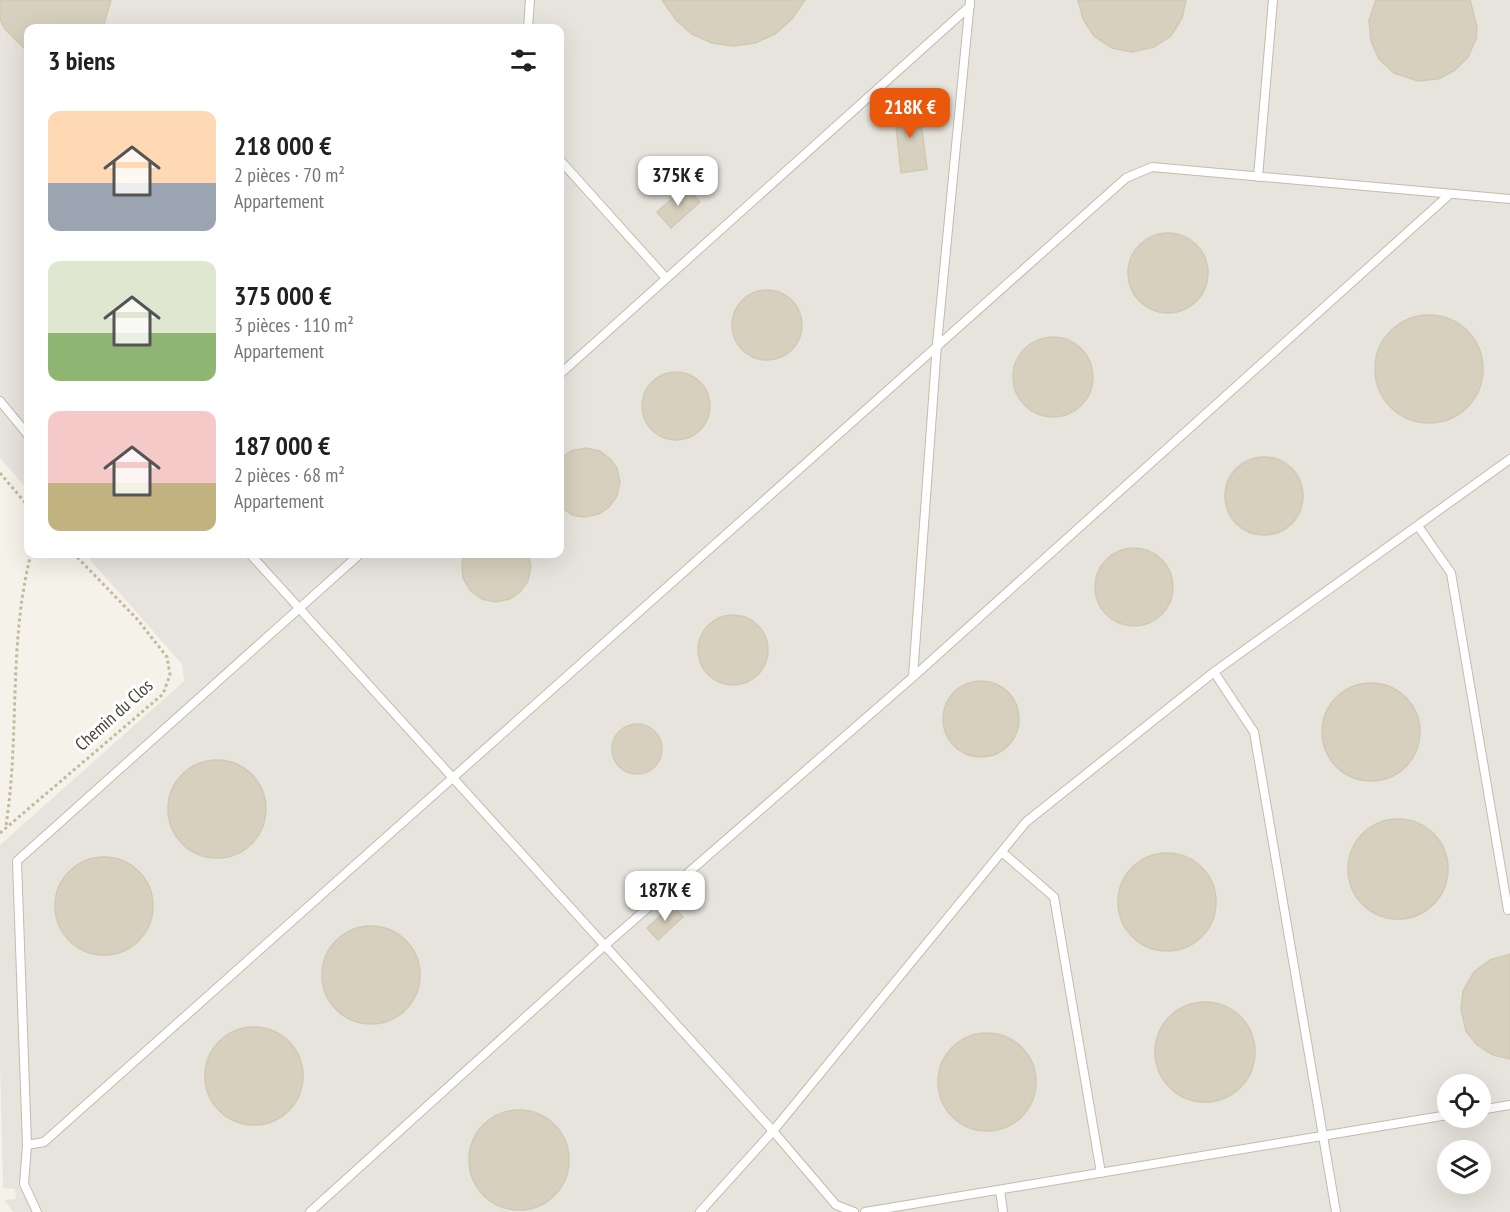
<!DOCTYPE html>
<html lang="fr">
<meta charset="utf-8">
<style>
body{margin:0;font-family:"PT Sans Narrow",sans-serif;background:#f6f6f6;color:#202124;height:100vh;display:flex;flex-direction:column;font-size:22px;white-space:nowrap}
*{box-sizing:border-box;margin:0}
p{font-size:20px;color:#757577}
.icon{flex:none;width:33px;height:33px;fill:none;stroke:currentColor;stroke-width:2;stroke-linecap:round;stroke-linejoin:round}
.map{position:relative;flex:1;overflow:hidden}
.sheet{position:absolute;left:24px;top:24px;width:540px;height:534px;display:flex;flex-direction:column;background:#fff;border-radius:12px;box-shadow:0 6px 24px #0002}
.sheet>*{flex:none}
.tools{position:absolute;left:1437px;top:1074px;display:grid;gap:12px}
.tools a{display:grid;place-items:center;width:54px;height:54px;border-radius:50%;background:#fff;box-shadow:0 6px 24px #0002;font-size:30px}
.price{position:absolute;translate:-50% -51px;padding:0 14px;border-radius:12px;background:#fff;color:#222;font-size:20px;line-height:39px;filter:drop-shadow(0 2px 3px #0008)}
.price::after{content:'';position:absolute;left:50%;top:36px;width:18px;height:14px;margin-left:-9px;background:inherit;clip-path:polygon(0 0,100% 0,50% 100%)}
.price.selected{background:#ea580c;color:#fff}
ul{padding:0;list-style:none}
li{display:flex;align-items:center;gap:18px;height:150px;padding:0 24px}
li span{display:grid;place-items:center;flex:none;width:168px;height:120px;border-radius:12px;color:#555}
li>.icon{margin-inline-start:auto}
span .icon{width:72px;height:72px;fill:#fffc;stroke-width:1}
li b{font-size:26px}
h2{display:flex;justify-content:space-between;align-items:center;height:72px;padding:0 24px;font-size:26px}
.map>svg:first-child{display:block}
.industrial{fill:#e7e4dd;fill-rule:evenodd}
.building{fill:#d7d0be;stroke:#d2c9b1;stroke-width:1.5}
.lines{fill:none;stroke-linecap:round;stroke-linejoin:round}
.lane-casing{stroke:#c1bcab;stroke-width:10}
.path{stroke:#c3ba9c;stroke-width:3;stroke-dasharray:3 3;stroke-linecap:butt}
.lane{stroke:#fff;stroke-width:8}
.labels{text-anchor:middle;stroke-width:6;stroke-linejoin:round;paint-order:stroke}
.street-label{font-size:18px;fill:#494437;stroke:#fff}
</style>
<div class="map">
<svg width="1510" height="1212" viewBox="0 0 1510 1212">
<rect width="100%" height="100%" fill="#f5f3e9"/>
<path class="industrial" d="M0 0H1510V1212H13L4 1200 16 1199 15 1189 3 1188 0 1064V845L184 681 182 664 85 554H560V28H28V490L0 458ZM1448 1084H1480V1118H1448ZM1448 1150H1480V1184H1448Z"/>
<path class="building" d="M0 0H111L103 28H28V52L5 29 0 19Z
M662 0H805L792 19 775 34 755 43 734 46 712 43 692 34 676 20Z
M1078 0H1186L1182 18 1171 36 1154 47 1132 52 1112 48 1094 36 1083 19Z
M1376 0H1470L1477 27 1476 39 1468 57 1454 71 1438 79 1418 81 1394 73 1379 59 1371 41 1369 20Z
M919 105 927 169 901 173 894 108Z
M686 186 700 202 671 228 657 212Z
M1128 273a40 40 0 1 1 80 0a40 40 0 1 1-80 0Z
M732 325a35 35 0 1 1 70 0a35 35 0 1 1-70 0Z
M1375 369a54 54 0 1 1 108 0a54 54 0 1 1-108 0Z
M1013 377a40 40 0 1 1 80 0a40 40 0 1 1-80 0Z
M642 406a34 34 0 1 1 68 0a34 34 0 1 1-68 0Z
M586 448 600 451 610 459 617 468 620 482 617 496 609 507 599 514 584 517 572 515 560 506V459L571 451Z
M1225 496a39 39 0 1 1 78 0a39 39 0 1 1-78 0Z
M1095 587a39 39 0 1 1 78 0a39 39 0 1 1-78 0Z
M464 554H528L531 567 528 581 520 592 510 599 495 602 482 599 470 590 463 578 462 564Z
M698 650a35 35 0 1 1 70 0a35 35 0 1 1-70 0Z
M943 719a38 38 0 1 1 76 0a38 38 0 1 1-76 0Z
M1322 732a49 49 0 1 1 98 0a49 49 0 1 1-98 0Z
M612 749a25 25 0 1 1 50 0a25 25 0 1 1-50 0Z
M168 809a49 49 0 1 1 98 0a49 49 0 1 1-98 0Z
M1348 869a50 50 0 1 1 100 0a50 50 0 1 1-100 0Z
M1118 902a49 49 0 1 1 98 0a49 49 0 1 1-98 0Z
M55 906a49 49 0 1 1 98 0a49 49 0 1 1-98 0Z
M672 905 683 917 658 940 647 928Z
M322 975a49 49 0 1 1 98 0a49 49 0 1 1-98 0Z
M1510 954V1059L1493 1055 1477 1045 1466 1031 1461 1010 1463 991 1474 972 1490 960Z
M1155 1052a50 50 0 1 1 100 0a50 50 0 1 1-100 0Z
M205 1076a49 49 0 1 1 98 0a49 49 0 1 1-98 0Z
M938 1082a49 49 0 1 1 98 0a49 49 0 1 1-98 0Z
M469 1160a50 50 0 1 1 100 0a50 50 0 1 1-100 0Z"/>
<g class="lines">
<defs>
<path id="lane" d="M528 28 530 0
M560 160 666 278
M1258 177 1273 0
M560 374 970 6
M0 401 28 435
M1418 526 1451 573 1508 910
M250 554 773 1131 836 1205 854 1212
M360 554 17 861 27 1145 44 1142 1126 178 1152 167 1510 199
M1214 672 1254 732 1336 1212
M913 677 937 344 970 0
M1002 852 1054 897 1101 1173
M1480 1110 1510 1105
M27 1145 24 1184 37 1212
M1000 1190 1003 1212
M310 1212 604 946 913 677 1450 194
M700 1212 773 1131 1026 822 1214 672 1510 459
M865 1212 1448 1115"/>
</defs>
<use href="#lane" class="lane-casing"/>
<path class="path" d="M0 473 28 506
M6 825C20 735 8 643 31 554
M0 833 163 694 170 675 167 657 137 619 74 554"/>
<use href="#lane" class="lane"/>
</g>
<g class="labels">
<g class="street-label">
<text transform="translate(114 715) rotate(-42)" y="6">Chemin du Clos</text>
</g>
</g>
</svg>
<div class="tools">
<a><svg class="icon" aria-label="locate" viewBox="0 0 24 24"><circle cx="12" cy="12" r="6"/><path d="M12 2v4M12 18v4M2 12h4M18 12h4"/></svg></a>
<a><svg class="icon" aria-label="layers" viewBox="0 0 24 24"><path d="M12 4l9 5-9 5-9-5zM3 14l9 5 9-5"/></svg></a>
</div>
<b class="price selected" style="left:910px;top:139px">218K €</b>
<b class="price" style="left:678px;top:207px">375K €</b>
<b class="price" style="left:665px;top:922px">187K €</b>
<section class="sheet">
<h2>3 biens<svg class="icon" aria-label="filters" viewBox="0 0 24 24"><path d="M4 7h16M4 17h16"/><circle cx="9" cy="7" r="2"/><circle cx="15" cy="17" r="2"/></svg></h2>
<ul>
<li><span style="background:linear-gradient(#ffd9b3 60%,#9aa5b1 0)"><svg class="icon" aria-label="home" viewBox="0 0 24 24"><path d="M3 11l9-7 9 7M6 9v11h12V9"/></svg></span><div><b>218 000 €</b><p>2 pièces · 70 m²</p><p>Appartement</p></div></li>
<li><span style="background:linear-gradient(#dfe7d0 60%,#8fb573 0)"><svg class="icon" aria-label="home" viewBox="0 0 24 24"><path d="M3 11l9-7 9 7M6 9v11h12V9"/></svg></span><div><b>375 000 €</b><p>3 pièces · 110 m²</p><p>Appartement</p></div></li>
<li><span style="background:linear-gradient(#f6c9c9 60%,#c2b280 0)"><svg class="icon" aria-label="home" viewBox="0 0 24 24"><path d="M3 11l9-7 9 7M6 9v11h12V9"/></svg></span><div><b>187 000 €</b><p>2 pièces · 68 m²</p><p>Appartement</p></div></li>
</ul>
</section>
</div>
